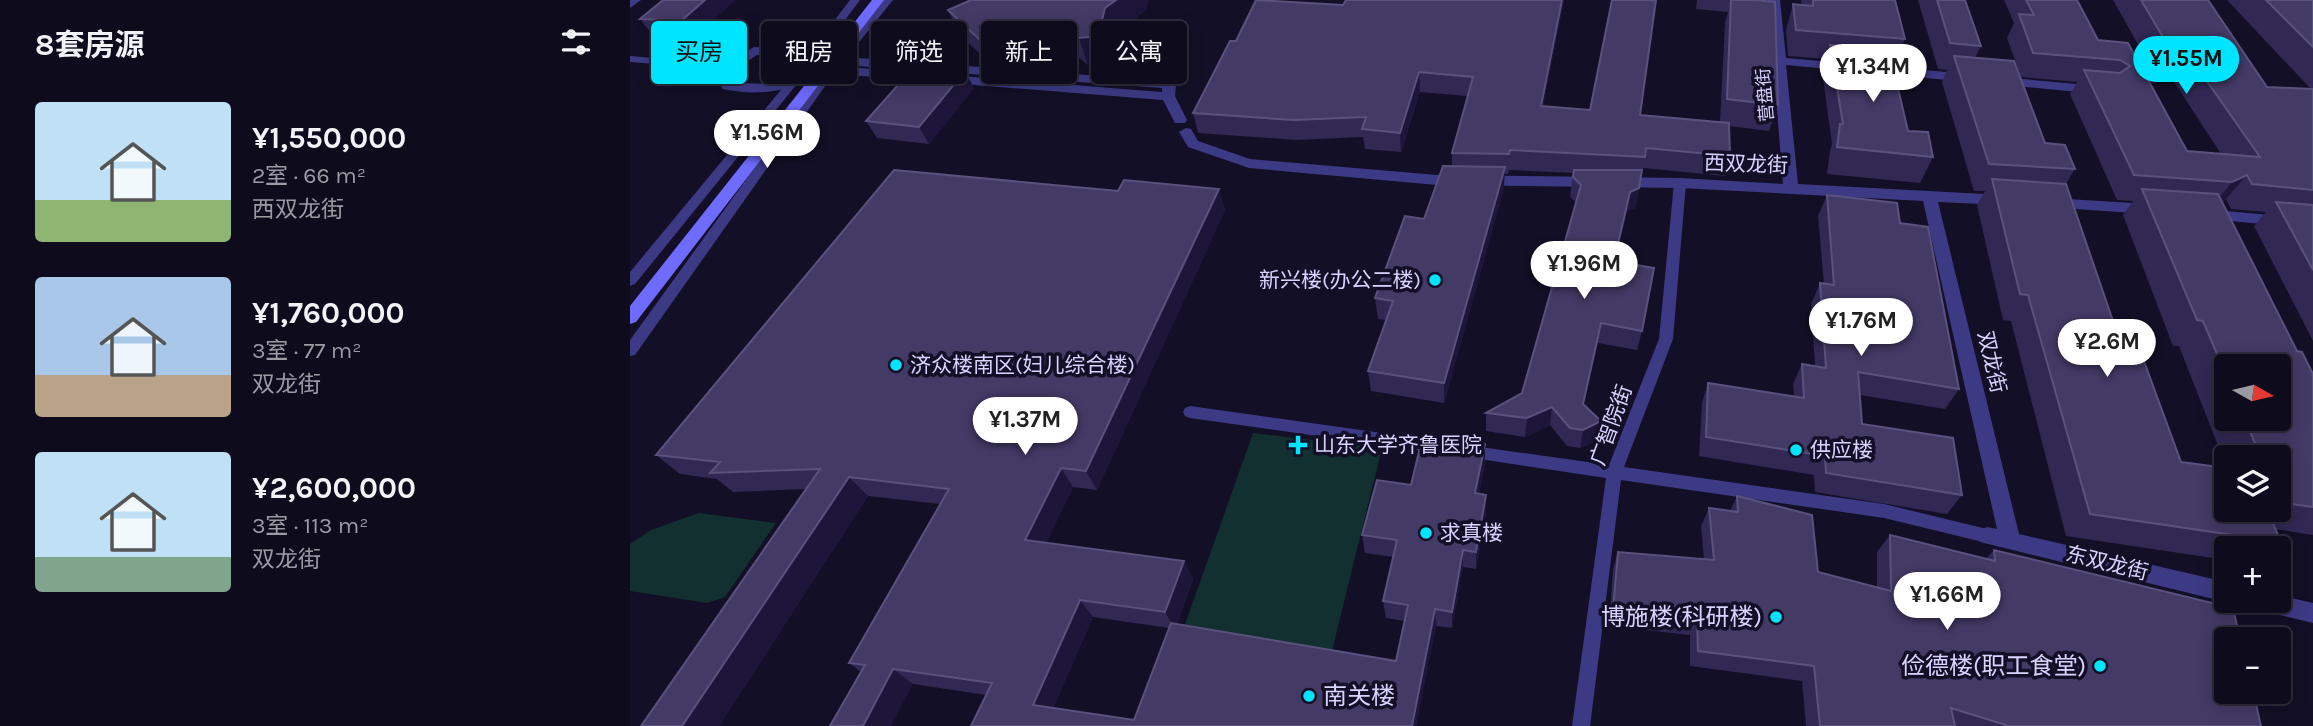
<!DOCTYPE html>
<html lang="zh">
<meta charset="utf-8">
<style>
body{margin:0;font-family:Karla,"Noto Sans SC",sans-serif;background:#1c1929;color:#f1f3f6;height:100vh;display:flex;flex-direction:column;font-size:26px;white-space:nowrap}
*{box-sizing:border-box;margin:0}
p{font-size:23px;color:#9b9ba3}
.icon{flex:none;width:38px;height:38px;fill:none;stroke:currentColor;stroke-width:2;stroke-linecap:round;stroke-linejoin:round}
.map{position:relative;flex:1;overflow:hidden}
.sheet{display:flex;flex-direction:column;background:#0e0b1c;width:630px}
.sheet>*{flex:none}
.top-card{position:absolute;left:21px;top:21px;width:665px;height:63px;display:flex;gap:14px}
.needle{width:46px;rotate:98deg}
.controls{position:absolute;left:1584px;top:354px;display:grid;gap:14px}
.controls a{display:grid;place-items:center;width:77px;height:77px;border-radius:7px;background:#0e0b1c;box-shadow:0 4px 18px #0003,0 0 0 2px #2e2b3b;font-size:35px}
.price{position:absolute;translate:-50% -60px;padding:0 16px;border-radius:24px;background:#fff;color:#222;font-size:23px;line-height:46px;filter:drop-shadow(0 2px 4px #0008)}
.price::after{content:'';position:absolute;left:50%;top:42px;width:21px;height:16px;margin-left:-10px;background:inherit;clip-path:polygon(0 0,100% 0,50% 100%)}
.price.active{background:#00e5ff;color:#111}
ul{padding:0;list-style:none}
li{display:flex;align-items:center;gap:21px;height:175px;padding:0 35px}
li span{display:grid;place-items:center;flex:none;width:196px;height:140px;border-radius:7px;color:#555}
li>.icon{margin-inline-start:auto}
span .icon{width:84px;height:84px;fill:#fffc;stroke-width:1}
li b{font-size:30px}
h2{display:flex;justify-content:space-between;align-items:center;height:84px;padding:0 35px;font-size:30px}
.pill{padding:0 24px;border-radius:7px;background:#0e0b1c;box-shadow:0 4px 18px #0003,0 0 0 2px #2e2b3b;font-size:24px;line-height:63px}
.pill.active{background:#00e5ff;color:#111}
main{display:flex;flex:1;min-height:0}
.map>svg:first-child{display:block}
.green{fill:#12302f}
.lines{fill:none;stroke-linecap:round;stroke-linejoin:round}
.lane{fill:#3d3a85;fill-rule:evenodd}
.street{fill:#3d3a85;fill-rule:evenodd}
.secondary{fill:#6f6bff;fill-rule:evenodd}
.wall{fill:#312854;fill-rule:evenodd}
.shaded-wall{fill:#1d163a}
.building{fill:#433a66;stroke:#5a527e;stroke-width:2}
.poi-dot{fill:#00e5ff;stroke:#130f26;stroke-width:2.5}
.labels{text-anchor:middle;stroke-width:7;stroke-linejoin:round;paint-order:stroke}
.far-street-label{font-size:18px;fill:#d9d4ff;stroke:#130f26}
.street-label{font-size:21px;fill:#d9d4ff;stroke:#130f26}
.poi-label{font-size:21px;fill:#d9d4ff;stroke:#130f26;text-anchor:start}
.near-poi-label{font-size:24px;fill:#d9d4ff;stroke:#130f26;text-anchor:end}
</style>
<main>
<section class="sheet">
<h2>8套房源<svg class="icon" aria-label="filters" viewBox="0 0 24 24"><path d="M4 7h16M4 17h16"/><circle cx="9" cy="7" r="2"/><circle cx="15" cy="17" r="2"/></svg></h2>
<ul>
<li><span style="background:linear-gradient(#bfe0f5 70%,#8fb573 0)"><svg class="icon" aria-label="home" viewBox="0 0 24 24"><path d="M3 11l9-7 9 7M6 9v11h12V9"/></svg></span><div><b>¥1,550,000</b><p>2室 · 66 m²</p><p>西双龙街</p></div></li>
<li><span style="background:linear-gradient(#a9c7e8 70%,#b9a48a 0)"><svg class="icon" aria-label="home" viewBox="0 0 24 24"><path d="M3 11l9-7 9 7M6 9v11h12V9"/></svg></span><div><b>¥1,760,000</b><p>3室 · 77 m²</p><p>双龙街</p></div></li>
<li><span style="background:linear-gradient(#bfe0f5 75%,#7fa58c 0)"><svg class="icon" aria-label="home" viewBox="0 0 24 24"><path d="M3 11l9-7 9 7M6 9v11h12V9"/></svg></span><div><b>¥2,600,000</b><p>3室 · 113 m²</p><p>双龙街</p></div></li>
</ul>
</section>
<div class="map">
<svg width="1683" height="726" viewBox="0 0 1683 726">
<rect width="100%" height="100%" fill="#130f26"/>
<path class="green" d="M623 433 752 448 702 651 553 630Z
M69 513 146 523 95 597 77 603 0 591V544L21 530Z"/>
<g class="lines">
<path class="lane" d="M0 0H11L0 8Z
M220 0H230L163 89 5 284 0 286V272L155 85Z
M253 0H263L205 72 5 355 0 356V340L197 68Z
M0 56 96 64 101 67 96 70 0 62Z
M1050 179 1056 183 1043 339 994 467 1254 504 1357 529 1363 531 1365 536 1363 541 1357 543 1254 518 991 480 960 726H942L976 478 836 457 831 455 828 451 831 447 836 445 979 465 1029 339 1044 183Z
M560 406 809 441 814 443 817 447 814 451 809 453 560 418 555 416 553 412 555 408Z"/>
<path class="street" d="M1138 0H1150L1156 58 1339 74 1346 78 1339 82 1156 65 1168 184 1373 195 1380 200 1373 205 1308 202 1389 534 1596 582V600H1600L1596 602 1350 542 1347 536 1350 530 1357 527 1367 529 1293 201 1050 188 807 185 619 168 558 147 549 132 556 128 561 129 568 141 620 159 807 175 1050 178 1153 184Z
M124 47 187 48 202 56 539 81 546 85 545 96 557 120 555 123H545L533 100 194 73C162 91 130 97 93 89L91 86 95 64ZM127 55 184 56 199 64 532 88V92L192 65 147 84 105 83 106 69Z
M1370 77 1468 86 1475 90 1468 94 1365 84V78Z
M1421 198 1519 204 1527 209 1519 214 1416 207 1413 203Z
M1575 209 1683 219V229L1570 218 1567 214Z
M1648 595 1683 603V623L1629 610 1622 607 1619 600H1648Z"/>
<path class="secondary" d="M242 0H254L6 322 0 324V306Z"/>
</g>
<path class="wall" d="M33 0H105L63 38 23 36 10 19Z
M341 0H518L516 10 484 34 477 62 458 65 448 57 424 60 418 50 367 58 362 65 331 36 318 10Z
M716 0H934L913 106 1090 122 1095 23 1098 12 1066 9 1067 0H1126L1148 105 1139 131 1099 126 1100 156 1095 176 1013 168 1005 208 997 211 985 261 1012 331 1007 350 968 343 954 404 968 439 950 448 937 446 920 425 895 437 856 431V413L892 393 946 202 940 197 943 173 879 170 878 174H874V188L814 403 741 391 738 371 756 320 748 319 745 298 794 219 822 167V153L837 96 790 92 771 152 735 149 733 137 667 140 568 133 563 113 606 41 713 5Z
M1171 0H1265L1275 39 1264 65H1263L1278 131 1303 157 1290 183 1197 174 1200 151 1202 144 1192 71 1196 59 1158 56 1156 30 1163 4 1172 5Z
M1288 0H1335L1351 46 1345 58 1415 143 1445 169 1436 184 1483 321 1551 462 1596 509H1648V457H1596V466L1549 346H1543L1493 215 1503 201 1487 200 1440 94 1447 82 1391 77 1377 38 1384 23 1374 0H1447L1468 40 1498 43 1557 151 1591 154 1539 74 1524 73 1483 0H1578L1637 87 1681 89 1597 0H1683V341L1624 226 1636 212 1601 209 1596 199 1592 202 1667 351 1683 374V535L1645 529 1651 542 1642 548H1596V560L1436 536 1381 321 1373 320 1347 205 1355 191H1344L1312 82 1317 70 1308 69ZM1596 366 1648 418H1596Z
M335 71 344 88 299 144 247 138 236 121Z
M589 189 595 210 467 490 443 487 416 543 554 561 563 579 547 624 766 661 775 621 756 618 753 601 763 557 735 553 732 535 781 485 855 463 849 494 856 513 846 569 833 567 822 628 806 626 786 726H341L356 695 283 684 231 672 219 663 310 504 238 496 89 726H11L176 489 103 492 87 479 50 474 26 455 488 191ZM463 617 539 628 504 720 423 708Z
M1197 195 1270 223 1329 389 1315 409 1230 395 1232 424 1332 495 1317 514 1185 492 1184 475 1069 456 1072 403 1078 383 1164 396 1163 384 1172 364 1185 366 1181 304 1190 283 1194 284 1188 216Z
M1107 496 1188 572 1247 587V552L1260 535 1356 559 1364 550 1631 726H1176L1172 681 1060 666V635L979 626 983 569 988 552 1074 560 1071 526 1079 508 1100 511Z"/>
<path class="shaded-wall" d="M75 0H105L63 38 51 21Z
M486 0H518L516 10 484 34 477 62 458 65 449 38 475 8Z
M932 0H934L933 7 909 126 911 106Z
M408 24 418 50 367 58 362 65 349 39 355 32Z
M438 31 448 57 424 60 414 34Z
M335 71 344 88 299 144 289 127Z
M789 72 790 92 771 152 770 133Z
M875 167 874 188 814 403V383Z
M1617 175 1596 199 1582 207 1602 182Z
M1009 188 1005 208 997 211 981 281 984 261 1000 192Z
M589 189 595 210 467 490 456 471Z
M971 323 968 343 950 422 953 404Z
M922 407 920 425 895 437 897 418Z
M971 421 968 439 950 448 953 430Z
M855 444V463L845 512V493Z
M431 468 443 487 409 558 395 540Z
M219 477 238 496 89 726H52Z
M856 495V513L846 569V552Z
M833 550V567L822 628V612Z
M554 561 563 579 545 629 535 612Z
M450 600 463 617 418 719 403 705Z
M805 609 806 626 786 726H782Z
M263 669 283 684 261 726H233Z"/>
<path class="building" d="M33 0H75L51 21 10 19Z
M341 0H486L475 8 468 36 449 38 438 31 414 34 408 24 355 32 349 39 318 10Z
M626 0 713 5 716 0H932L911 106 960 110 982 0H1026L1010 115 1099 123 1100 156 1016 148 1015 157 880 150 879 154 822 153 843 77 789 72 770 133 732 129 736 117 663 120 563 113 600 41H606Z
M1101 0H1126L1145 2 1148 105 1097 99Z
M1183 0H1265L1275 39 1166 30 1163 4 1183 6Z
M1307 0H1335L1351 46 1320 43Z
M1396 0H1447L1468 40 1498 43 1557 151 1630 157 1555 50 1540 49 1511 0H1578L1637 87 1683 89V190L1622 184 1617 175 1602 182 1504 175 1454 70 1490 73 1500 66 1490 60 1403 53 1389 14 1404 15Z
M1636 0H1683V47Z
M1200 45 1259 50 1278 131 1298 132 1303 157 1207 147 1210 124H1213Z
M1324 56 1384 61 1415 143 1435 145 1445 169 1359 164Z
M284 67 335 71 289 127 236 121Z
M813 166 875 167 814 383 738 371 763 301 745 298 775 216 794 219Z
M264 170 488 191 494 180 589 189 456 471 431 468 395 540 554 561 535 612 450 600 403 705 504 720 541 623 766 661 778 605 753 601 767 540 732 535 747 480 781 485 793 435 855 444 845 493 856 495 846 552 833 550 822 612 805 609 782 726H341L362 683 263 669 233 726H200L235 665 219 663 319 489 219 477 52 726H11L190 469 80 473 90 462 26 455Z
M944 170H1012L1009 188 1000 192 984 261 1024 268 1012 331 971 323 953 404 971 421 953 430 940 428 922 407 897 418 856 413 892 393 951 185 943 177Z
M1362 179 1436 184 1483 321 1500 323 1551 462 1596 468V509H1637L1651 542 1460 514 1398 295 1390 294Z
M1512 189 1588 194 1667 351 1672 352 1683 374V507L1648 502V457H1631L1614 418H1648V366H1596V375L1573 321 1567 320Z
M1197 195 1267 203 1270 223 1298 227 1329 389 1228 372 1232 424 1323 438 1332 495 1196 473 1195 456 1076 437 1078 383 1174 398 1172 364 1196 368 1190 283 1204 285Z
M1646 202 1683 205V270Z
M1107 496 1182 515 1188 572 1261 591 1260 535 1365 561 1364 550 1603 608 1610 639H1596V691H1623L1631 726H1376V725L1321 708 1325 726H1190L1184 666 1068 651 1067 619 983 610 988 552 1084 560 1079 508 1108 512Z"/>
<g class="poi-dot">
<circle cx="805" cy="280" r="7"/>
<circle cx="266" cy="365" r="7"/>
<path d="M664.5 434.5h7v7h7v7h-7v7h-7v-7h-7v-7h7z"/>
<circle cx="1166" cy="450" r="7"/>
<circle cx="796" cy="533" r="7"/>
<circle cx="1146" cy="617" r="7"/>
<circle cx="1470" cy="666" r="7"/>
<circle cx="679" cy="696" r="7"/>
</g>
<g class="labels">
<g class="far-street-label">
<text transform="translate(1135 95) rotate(-95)" y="6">营盘街</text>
</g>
<g class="street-label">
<text transform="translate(1116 164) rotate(2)" y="7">西双龙街</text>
<text transform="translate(1362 362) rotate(77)" y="7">双龙街</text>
<text transform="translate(981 425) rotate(-70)" y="7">广智院街</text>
<text transform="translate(1477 563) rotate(14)" y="7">东双龙街</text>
</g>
<g class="poi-label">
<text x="791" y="287" text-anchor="end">新兴楼(办公二楼)</text>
<text x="280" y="372">济众楼南区(妇儿综合楼)</text>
<text x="684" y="452">山东大学齐鲁医院</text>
<text x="1180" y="457">供应楼</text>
<text x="810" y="540">求真楼</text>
</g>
<g class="near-poi-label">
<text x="1132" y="625">博施楼(科研楼)</text>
<text x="1456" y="674">俭德楼(职工食堂)</text>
<text x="693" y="704" text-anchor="start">南关楼</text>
</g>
</g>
</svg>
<div class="controls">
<a><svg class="needle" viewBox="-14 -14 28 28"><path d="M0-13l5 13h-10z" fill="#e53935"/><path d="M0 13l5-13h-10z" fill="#9b9ba3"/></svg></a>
<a><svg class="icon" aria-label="layers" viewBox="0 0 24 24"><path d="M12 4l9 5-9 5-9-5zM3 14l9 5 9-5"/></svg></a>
<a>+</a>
<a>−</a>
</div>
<b class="price active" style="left:1556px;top:96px">¥1.55M</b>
<b class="price" style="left:1243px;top:104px">¥1.34M</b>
<b class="price" style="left:137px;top:170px">¥1.56M</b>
<b class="price" style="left:954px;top:301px">¥1.96M</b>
<b class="price" style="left:1231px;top:358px">¥1.76M</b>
<b class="price" style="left:1477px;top:379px">¥2.6M</b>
<b class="price" style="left:395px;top:457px">¥1.37M</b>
<b class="price" style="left:1317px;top:632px">¥1.66M</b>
<div class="top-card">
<a class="pill active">买房</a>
<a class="pill">租房</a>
<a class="pill">筛选</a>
<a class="pill">新上</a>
<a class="pill">公寓</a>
</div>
</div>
</main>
